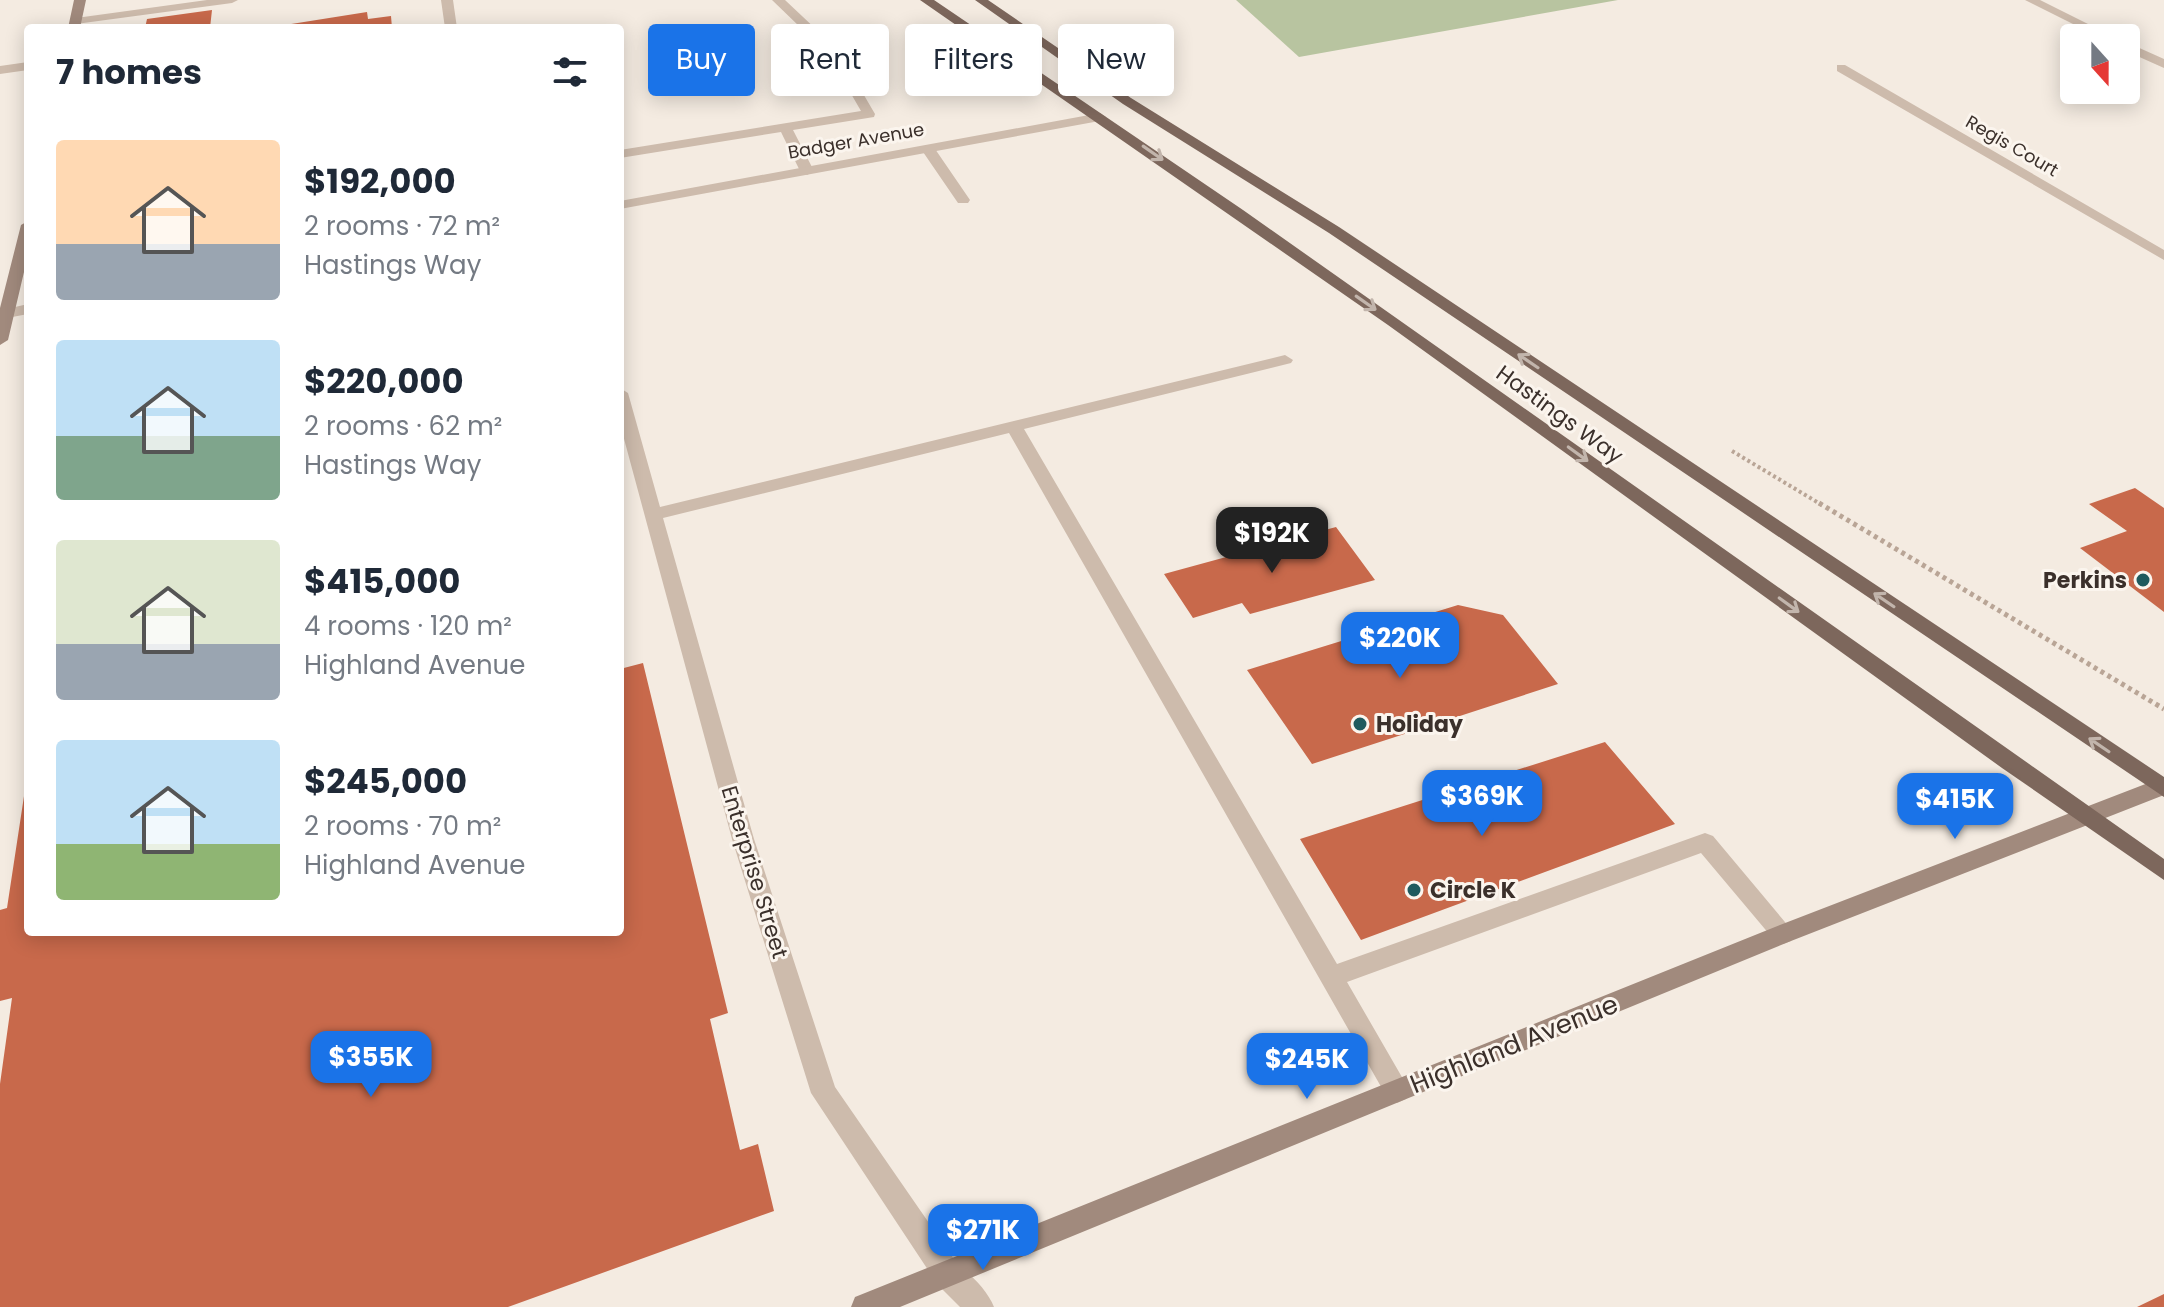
<!DOCTYPE html>
<meta charset="utf-8">
<style>
body{margin:0;font-family:Poppins,sans-serif;background:#f2f2f3;color:#1f2937;height:100vh;display:flex;flex-direction:column;font-size:30px;white-space:nowrap}
*{box-sizing:border-box;margin:0}
p{font-size:26px;color:#747a83}
.icon{flex:none;width:44px;height:44px;fill:none;stroke:currentColor;stroke-width:2;stroke-linecap:round;stroke-linejoin:round}
.map{position:relative;flex:1;overflow:hidden}
.side{position:absolute;left:24px;top:24px;width:600px;height:912px;display:flex;flex-direction:column;background:#fff;border-radius:8px;box-shadow:0 4px 20px #0003}
.side>*{flex:none}
.top-card{position:absolute;left:648px;top:24px;width:760px;height:72px;display:flex;gap:16px}
.needle{width:52px;rotate:159deg}
.tools{position:absolute;left:2060px;top:24px;display:grid;gap:16px}
.tools a{display:grid;place-items:center;width:80px;height:80px;border-radius:8px;background:#fff;box-shadow:0 4px 20px #0003;font-size:40px}
.price{position:absolute;translate:-50% -68px;padding:0 18px;border-radius:16px;background:#1a73e8;color:#fff;font-size:26px;line-height:52px;filter:drop-shadow(0 2px 4px #0008)}
.price::after{content:'';position:absolute;left:50%;top:48px;width:24px;height:18px;margin-left:-12px;background:inherit;clip-path:polygon(0 0,100% 0,50% 100%)}
.price.current{background:#222;color:#fff}
ul{padding:0;list-style:none}
li{display:flex;align-items:center;gap:24px;height:200px;padding:0 32px}
li span{display:grid;place-items:center;flex:none;width:224px;height:160px;border-radius:8px;color:#555}
li>.icon{margin-inline-start:auto}
span .icon{width:96px;height:96px;fill:#fffc;stroke-width:1}
li b{font-size:34px}
h2{display:flex;justify-content:space-between;align-items:center;height:96px;padding:0 32px;font-size:34px}
.tag{padding:0 28px;border-radius:8px;background:#fff;box-shadow:0 4px 20px #0003;font-size:28px;line-height:72px}
.tag.current{background:#1a73e8;color:#fff}
.map>svg:first-child{display:block}
.green{fill:#b8c4a0}
.building{fill:#c8694b}
.lines{fill:none;stroke-linecap:round;stroke-linejoin:round}
.path-far1{stroke:#b9a596;stroke-width:4;stroke-dasharray:3 3;stroke-linecap:butt}
.path{stroke:#b9a596;stroke-width:5;stroke-dasharray:4 4;stroke-linecap:butt}
.lane{fill:#cdbbac;fill-rule:evenodd}
.street{fill:#cdbbac;fill-rule:evenodd}
.secondary{fill:#a18a7d;fill-rule:evenodd}
.primary{fill:#7d675c;fill-rule:evenodd}
.oneway{stroke:#c2b5ac}
.poi-dot{fill:#1f5a5e;stroke:#fbf5ee;stroke-width:3}
.labels{text-anchor:middle;stroke-width:6;stroke-linejoin:round;paint-order:stroke}
.far-street-label{font-size:18px;fill:#3b302b;stroke:#fbf5ee}
.street-label{font-size:22px;fill:#3b302b;stroke:#fbf5ee}
.poi-label{font-size:22px;font-weight:bold;fill:#3b302b;stroke:#fbf5ee;text-anchor:start}
.near-street-label{font-size:26px;fill:#3b302b;stroke:#fbf5ee}
</style>
<div class="map">
<svg width="2164" height="1307" viewBox="0 0 2164 1307">
<rect width="100%" height="100%" fill="#f4ebe1"/>
<path class="green" d="M1236 0H1618L1299 57Z"/>
<path class="building" d="M212 10 210 28H145L147 19Z
M367 12 368 19 391 16 392 28H266Z
M2135 488 2164 508V612L2080 548 2127 531 2089 504Z
M1336 527 1375 580 1250 614 1242 603 1193 618 1164 574Z
M1458 605 1503 615 1558 684 1312 764 1247 670Z
M643 663 728 1013 710 1019 740 1150 758 1144 774 1211 508 1307H0V1084L12 998 0 1001V910L7 908 26 783 28 932H620V669Z
M1605 742 1675 824 1361 940 1300 839Z
M2164 1294V1307H2137Z"/>
<g class="lines">
<path class="path-far1" d="M1732 451 1822 505"/>
<path class="path" d="M1819 503 2164 709"/>
<path class="lane" d="M207 0H238L232 3 76 24 70 21 76 18Z
M441 0H453L457 28H445Z
M772 0H785L837 49 875 114 874 117 793 130 814 171 807 175 800 171 781 132 620 158V150L861 111 828 54Z
M923 146H933L970 200 968 203H958L921 149Z
M1285 355 1293 360 1291 363 1024 429 1337 964 1705 833 1713 836 1795 934 1791 941 1783 944 1775 941 1701 853 1347 982 1410 1091 1406 1099 1397 1103 1388 1099 1009 433 663 518 754 839 835 1087 958 1265 962 1275 958 1285 948 1289 938 1285 811 1093 732 839 620 424V388L628 393 660 507Z"/>
<path class="street" d="M2025 0H2040L2116 38H2101Z
M2126 42 2164 59V68L2126 51Z
M28 62V70L0 74V66Z
M1837 65H1845L2164 250V260L1837 71Z
M1100 113 1106 117 1105 120 620 209V201Z
M28 304V314L7 318 0 314 2 310Z
M948 1261C966 1268 987 1289 994 1307H960L938 1285 934 1275 938 1265Z"/>
<path class="secondary" d="M74 0H86L80 28H68Z
M28 221V255L8 340 0 345V308L21 225Z
M2161 778 2164 779V795L1791 941 900 1307H851L855 1297 865 1293 1775 927Z"/>
<path class="primary" d="M920 0H934L1243 210 2164 859V880L2002 768 1388 325Z
M975 0H988L1131 98 1339 227 2164 777V797L1329 233 1123 104Z"/>
</g>
<defs><path id="oneway-shaft" d="M-6 0H5M1.5-3L5.5 0L1.5 3" fill="none" stroke-width="1.6" stroke-linecap="round" stroke-linejoin="round" transform="scale(2)"/></defs>
<g class="oneway">
<use href="#oneway-shaft" transform="translate(1153 153) rotate(35)"/>
<use href="#oneway-shaft" transform="translate(1366 303) rotate(35)"/>
<use href="#oneway-shaft" transform="translate(1528 361) rotate(-146)"/>
<use href="#oneway-shaft" transform="translate(1578 454) rotate(36)"/>
<use href="#oneway-shaft" transform="translate(1884 600) rotate(-146)"/>
<use href="#oneway-shaft" transform="translate(1789 605) rotate(36)"/>
<use href="#oneway-shaft" transform="translate(2099 745) rotate(-146)"/>
</g>
<g class="poi-dot">
<circle cx="2143" cy="580" r="8"/>
<circle cx="1360" cy="724" r="8"/>
<circle cx="1414" cy="890" r="8"/>
</g>
<g class="labels">
<g class="far-street-label">
<text transform="translate(856 141) rotate(-10)" y="6">Badger Avenue</text>
<text transform="translate(2012 146) rotate(30)" y="6">Regis Court</text>
</g>
<g class="street-label">
<text transform="translate(1560 414) rotate(36)" y="8">Hastings Way</text>
<text transform="translate(755 872) rotate(73)" y="8">Enterprise Street</text>
</g>
<g class="poi-label">
<text x="2127" y="588" text-anchor="end">Perkins</text>
<text x="1376" y="732">Holiday</text>
<text x="1430" y="898">Circle K</text>
</g>
<g class="near-street-label">
<text transform="translate(1514 1044) rotate(-22)" y="9">Highland Avenue</text>
</g>
</g>
</svg>
<div class="tools">
<a><svg class="needle" viewBox="-14 -14 28 28"><path d="M0-13l5 13h-10z" fill="#e53935"/><path d="M0 13l5-13h-10z" fill="#747a83"/></svg></a>
</div>
<b class="price current" style="left:1272px;top:575px">$192K</b>
<b class="price" style="left:1400px;top:680px">$220K</b>
<b class="price" style="left:1482px;top:838px">$369K</b>
<b class="price" style="left:1955px;top:841px">$415K</b>
<b class="price" style="left:371px;top:1099px">$355K</b>
<b class="price" style="left:1307px;top:1101px">$245K</b>
<b class="price" style="left:983px;top:1272px">$271K</b>
<div class="top-card">
<a class="tag current">Buy</a>
<a class="tag">Rent</a>
<a class="tag">Filters</a>
<a class="tag">New</a>
</div>
<section class="side">
<h2>7 homes<svg class="icon" aria-label="filters" viewBox="0 0 24 24"><path d="M4 7h16M4 17h16"/><circle cx="9" cy="7" r="2"/><circle cx="15" cy="17" r="2"/></svg></h2>
<ul>
<li><span style="background:linear-gradient(#ffd9b3 65%,#9aa5b1 0)"><svg class="icon" aria-label="home" viewBox="0 0 24 24"><path d="M3 11l9-7 9 7M6 9v11h12V9"/></svg></span><div><b>$192,000</b><p>2 rooms · 72 m²</p><p>Hastings Way</p></div></li>
<li><span style="background:linear-gradient(#bfe0f5 60%,#7fa58c 0)"><svg class="icon" aria-label="home" viewBox="0 0 24 24"><path d="M3 11l9-7 9 7M6 9v11h12V9"/></svg></span><div><b>$220,000</b><p>2 rooms · 62 m²</p><p>Hastings Way</p></div></li>
<li><span style="background:linear-gradient(#dfe7d0 65%,#9aa5b1 0)"><svg class="icon" aria-label="home" viewBox="0 0 24 24"><path d="M3 11l9-7 9 7M6 9v11h12V9"/></svg></span><div><b>$415,000</b><p>4 rooms · 120 m²</p><p>Highland Avenue</p></div></li>
<li><span style="background:linear-gradient(#bfe0f5 65%,#8fb573 0)"><svg class="icon" aria-label="home" viewBox="0 0 24 24"><path d="M3 11l9-7 9 7M6 9v11h12V9"/></svg></span><div><b>$245,000</b><p>2 rooms · 70 m²</p><p>Highland Avenue</p></div></li>
</ul>
</section>
</div>
